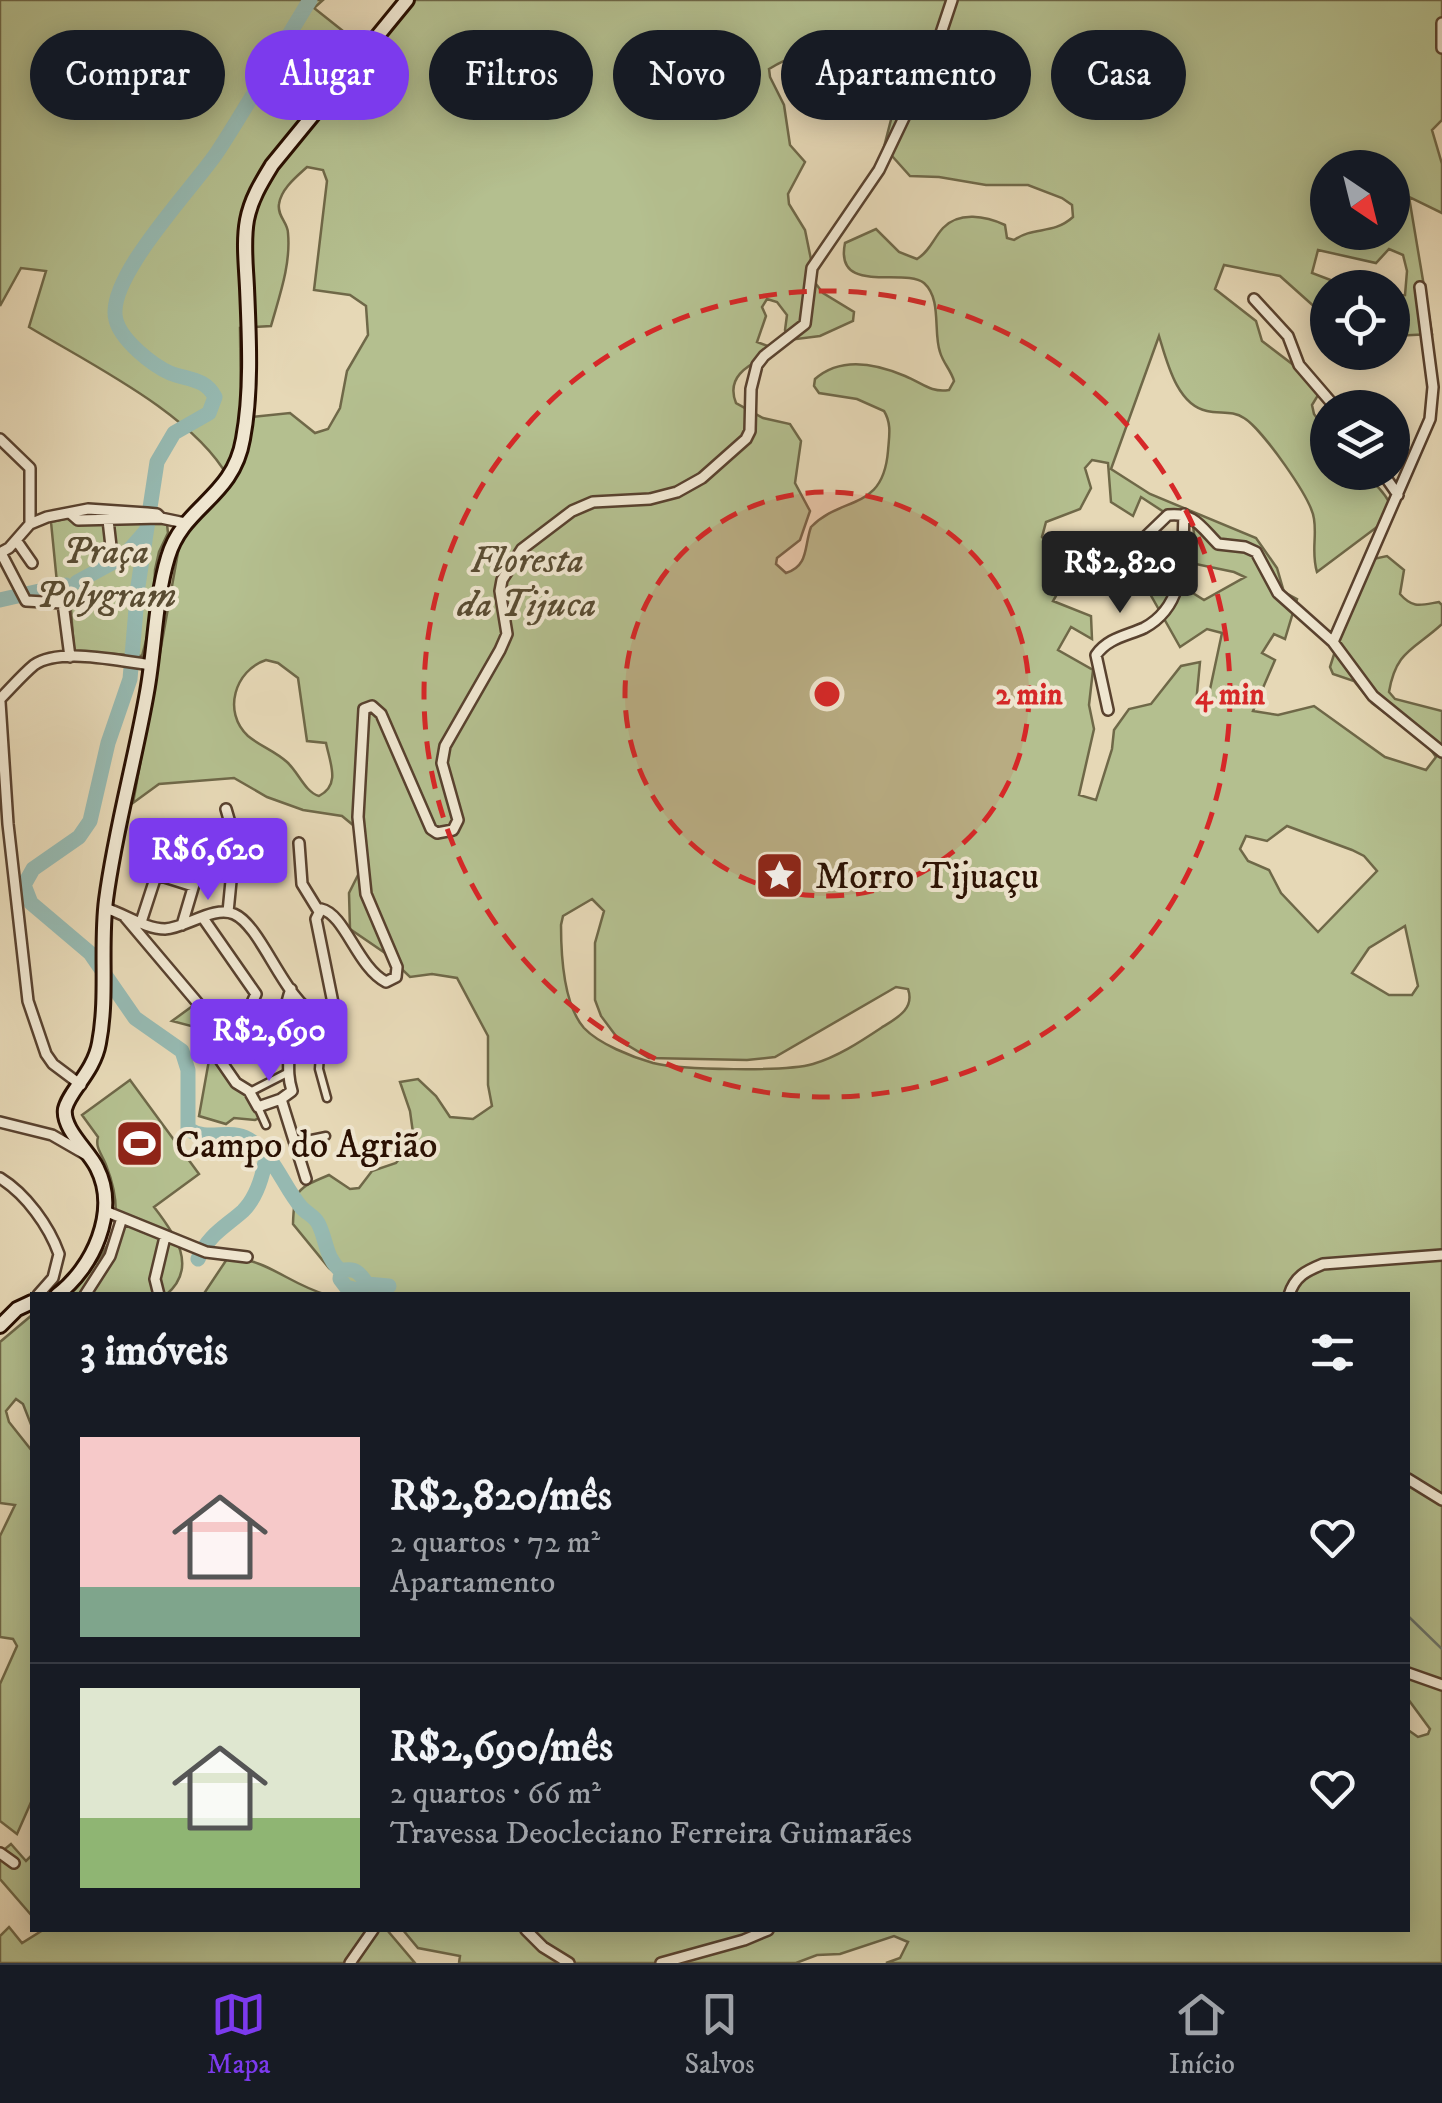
<!DOCTYPE html>
<html lang="pt">
<meta charset="utf-8">
<style>
body{margin:0;font-family:"IM FELL DW Pica",serif;background:#20242c;color:#f1f3f6;height:100vh;display:flex;flex-direction:column;font-size:38px;white-space:nowrap}
*{box-sizing:border-box;margin:0}
p{font-size:32px;color:#9ea1a6}
.icon{flex:none;width:55px;height:55px;fill:none;stroke:currentColor;stroke-width:2;stroke-linecap:round;stroke-linejoin:round}
.map{position:relative;flex:1;overflow:hidden}
.sheet{position:absolute;left:30px;top:1292px;width:1380px;height:640px;display:flex;flex-direction:column;background:#171b24;border-radius:0px;box-shadow:0 5px 25px #0003}
.sheet>*{flex:none}
.top-card{position:absolute;left:30px;top:30px;width:1382px;height:90px;display:flex;gap:20px}
.needle{width:65px;rotate:145deg}
.fabs{position:absolute;left:1310px;top:150px;display:grid;gap:20px}
.fabs a{display:grid;place-items:center;width:100px;height:100px;border-radius:50%;background:#171b24;box-shadow:0 5px 25px #0003;font-size:50px}
.price{position:absolute;translate:-50% -85px;padding:0 22px;border-radius:10px;background:#7c3aed;color:#fff;font-size:32px;line-height:65px;filter:drop-shadow(0 2px 5px #0008)}
.price::after{content:'';position:absolute;left:50%;top:60px;width:30px;height:22px;margin-left:-15px;background:inherit;clip-path:polygon(0 0,100% 0,50% 100%)}
.price.active{background:#222;color:#fff}
ul{padding:0;list-style:none}
li{display:flex;align-items:center;gap:30px;height:250px;padding:0 50px}
li+li{border-top:2px solid #363941}
li span{display:grid;place-items:center;flex:none;width:280px;height:200px;border-radius:0px;color:#555}
li>.icon{margin-inline-start:auto}
span .icon{width:120px;height:120px;fill:#fffc;stroke-width:1}
li b{font-size:42px}
h2{display:flex;justify-content:space-between;align-items:center;height:120px;padding:0 50px;font-size:42px}
.tag{padding:0 35px;border-radius:45px;background:#171b24;box-shadow:0 5px 25px #0003;font-size:35px;line-height:90px}
.tag.active{background:#7c3aed;color:#fff}
.tab-bar{display:flex;justify-content:space-around;align-items:center;height:140px;border-top:2px solid #363941;background:#171b24;font-size:28px;color:#9ea1a6}
.tab-bar a{display:grid;justify-items:center;gap:5px}
.tab-bar .active{color:#7c3aed}
.map>svg:first-child{display:block}
.green{fill:#b4bf8f;stroke:#6f6848;stroke-width:2.5;fill-rule:evenodd}
.lines{fill:none;stroke-linecap:round;stroke-linejoin:round}
.stream{stroke:#6b756b;stroke-width:2.5}
.river{stroke:#96b9b1;stroke-width:15}
.pedestrian-casing{stroke:#59422f;stroke-width:11}
.minor-casing{stroke:#59422f;stroke-width:14}
.secondary-casing{stroke:#2a1002;stroke-width:18}
.pedestrian{stroke:#efe6d0;stroke-width:6}
.minor{stroke:#efe6d0;stroke-width:9}
.secondary{stroke:#efe6d0;stroke-width:12}
.ring{fill:none;stroke:#d62828;stroke-width:5;stroke-dasharray:18 12}
.labels{text-anchor:middle;stroke-width:8;stroke-linejoin:round;paint-order:stroke}
.park-label{font-size:38px;font-style:italic;fill:#5a4d33;stroke:#efe6d0}
.poi-label{font-size:38px;fill:#2a1002;stroke:#efe6d0;text-anchor:start}
.centre{fill:#d62828;stroke:#efe6d0;stroke-width:5}
.ring-label{font-size:30px;text-anchor:middle;font-weight:bold;fill:#d62828;stroke:#efe6d0;stroke-width:8;stroke-linejoin:round;paint-order:stroke}
</style>
<div class="map">
<svg width="1442" height="1963" viewBox="0 0 1442 1963">
<rect width="100%" height="100%" fill="#e6d8b6"/>
<filter id="stains"><feTurbulence type="fractalNoise" baseFrequency=".002" numOctaves="4"/><feColorMatrix values="0 0 0 0 .2 0 0 0 0 .09 0 0 0 0 .02 0 0 0 .5 -.17"/></filter>
<radialGradient id="worn" r=".72"><stop offset=".6" stop-color="#630" stop-opacity="0"/><stop offset="1" stop-color="#630" stop-opacity=".3"/></radialGradient>
<path class="green" d="M0 0H323L314 8 343 31 317 68 339 80 405 0H1442V120L1432 130 1442 164V213L1409 197 1432 334 1393 336V296L1405 295 1407 271 1403 255 1389 249 1376 263 1318 250 1312 273 1349 287 1328 288 1327 318 1280 276 1224 265 1215 289 1256 321 1262 341 1300 370 1320 392 1312 405 1314 414 1327 432 1328 472C1359 473 1374 475 1391 505L1385 521 1317 572C1311 553 1317 537 1314 519 1312 499 1262 429 1244 418 1233 410 1220 414 1207 411 1177 405 1167 362 1159 336L1111 469 1150 494 1256 538 1277 568 1284 592 1297 599 1285 639 1274 634 1262 653 1275 660 1253 711 1278 715 1314 706 1385 757 1426 770 1436 757 1427 744 1372 703 1354 681 1333 674 1330 667 1343 626 1373 559 1387 556 1404 570 1400 594C1413 609 1421 605 1439 602L1442 605V624C1414 650 1396 650 1389 692L1395 699 1442 711V1963H886L900 1958 908 1942 894 1936 840 1954 817 1955 796 1963H459L460 1956 418 1948 403 1930H1408V1730L1418 1737 1428 1734 1430 1729 1408 1699V1295H363L329 1268 293 1224C294 1189 298 1188 329 1175L350 1189 359 1188 372 1171 396 1163 414 1140 410 1111 400 1082 418 1079 436 1096 450 1117 473 1119 492 1106 488 1085V1036L457 978 432 974 410 977 385 953 350 929 349 893 365 861 359 830 342 816 303 810 267 797 234 778 159 784 133 803 184 519 228 477C193 414 90 364 29 327L46 271 21 268 0 306ZM837 47 865 53V63L848 82 849 90C866 95 877 93 892 103L893 112 884 147 910 176 939 177 986 185H1028L1062 198 1072 205 1073 217C1053 235 1034 226 1014 240L1007 238 1005 225C986 216 959 211 943 228 933 239 930 251 917 259L899 252 876 229 845 243C834 296 904 267 924 283 942 299 933 332 940 352 943 363 951 370 954 381L949 390C931 393 922 383 905 376 877 364 841 356 815 379L814 386 819 393 857 399 884 411C892 424 889 437 888 451 883 512 842 495 811 527 804 546 809 566 786 573L776 564 777 558 800 540 810 511 795 483 801 441 790 424 763 418 736 403C726 378 746 366 767 356L768 346 757 342 766 316 762 307 767 299 777 302 787 315 785 330 789 340 820 336 853 321 854 312 823 293 816 284 805 230 789 204 788 194 805 162 790 145 784 105 770 77 769 69C790 56 812 49 837 47ZM307 167 323 170 327 181 314 290 350 295 366 306 368 335 347 371 340 408 328 429 315 433 290 413 241 418 240 328 271 326C279 297 291 265 288 233 288 223 277 216 279 204 281 189 296 177 307 167ZM1328 168H1392V232H1328ZM1092 460 1108 463 1111 502 1133 516 1141 497 1170 516 1192 518 1196 549 1186 562 1234 572 1245 577 1204 600 1177 583 1149 592 1180 647 1207 629 1222 633 1209 694 1196 704 1200 662 1181 666 1151 704 1129 709 1114 730 1112 749 1096 800 1079 795 1094 729 1089 705 1093 670 1058 650 1071 627 1092 639 1091 616 1053 601 1071 570 1042 537 1046 522 1080 509 1091 488 1085 468ZM266 660 278 663 298 678 307 741 326 743C330 763 341 785 319 796 305 792 299 773 287 762 275 751 260 746 248 736 222 712 235 670 266 660ZM1287 826 1352 850 1364 856 1377 871 1318 932 1281 893 1269 870 1248 861 1240 849 1246 836 1267 841ZM592 899 604 911 595 943V1000L601 1016 619 1040 649 1058 747 1060 775 1057 896 987 908 989C915 1009 897 1018 881 1028 860 1042 837 1057 813 1064 786 1072 681 1070 653 1063 632 1057 599 1044 584 1028 563 1004 561 956 561 925L563 916ZM1405 926 1418 986 1412 995H1389L1352 973 1369 948Z
M69 518 88 523 167 524 168 533 159 552 155 570 153 614 142 656 74 651 71 610 65 598 55 595 27 598 21 590 57 583 51 522Z
M198 1002 207 1014 215 1049 236 1083 246 1087 262 1117 255 1120 234 1118 226 1124 199 1116 211 1049 199 1028 172 1021Z
M130 1080 199 1174 154 1207C175 1234 199 1267 166 1295H63C109 1255 130 1226 106 1165 102 1154 95 1148 98 1137L82 1115Z
M229 1256C272 1262 289 1284 327 1295H203Z
M32 1315V1427L23 1404 16 1399 6 1411 9 1422 32 1451V1800L17 1834 0 1821V1684L17 1646 13 1639 0 1637V1536L15 1505 0 1503V1342Z
M11 1844 26 1861 32 1855V1916L0 1879V1853Z
M9 1927 22 1943 43 1930H387L415 1963H0V1936Z"/>
<g class="lines">
<path class="stream" d="M1408 1616 1442 1649"/>
<path class="river" d="M310 0C279 50 250 102 218 151 196 185 104 279 116 320 121 340 152 365 170 373 188 380 205 378 215 397L209 413 174 433 157 462 138 586 130 679 108 743 90 821 79 837 33 869 24 885 31 903 90 953 135 1018 182 1051 188 1070V1129C207 1142 229 1128 248 1139 274 1154 283 1186 301 1207 306 1213 314 1216 318 1223 327 1240 325 1258 341 1271 355 1267 360 1273 367 1284L389 1286
M77 582 123 557 145 532
M0 600 66 585
M198 1259C208 1235 225 1227 243 1211 256 1198 263 1175 266 1157
M341 1271 340 1279 346 1287 357 1290 367 1284"/>
<defs>
<path id="pedestrian" d="M322 1015 327 1041 320 1055 319 1069 327 1098
M250 1092 287 1073
M258 1107 266 1125
M297 1142 326 1136"/>
<path id="minor" d="M1442 23V48
M1254 299 1288 336 1299 365 1336 408
M0 439 30 468V524
M1382 472 1398 495
M70 513 78 520 161 518 185 523
M108 520 112 555
M16 540 32 563
M1141 541 1168 515C1194 512 1201 527 1218 544L1245 547 1256 552 1278 593 1333 642 1373 696 1442 752
M0 553 9 548 30 524 47 517 88 509 147 513 157 514 161 518
M1 553 26 601 63 603 70 657
M1333 642 1430 419 1433 387 1420 287
M0 699C11 688 22 675 34 665 60 647 121 661 151 665
M0 702 8 824 28 1001 46 1054 53 1064 81 1085
M1108 710 1096 655C1108 638 1126 636 1144 628 1187 605 1182 556 1184 514
M226 809 235 840 228 912
M299 843 302 884 318 910
M155 874 193 886
M105 908C125 914 145 929 165 929 186 928 214 905 234 914 262 926 284 1001 318 1016L328 1012 333 1003 316 919 321 909C345 914 357 967 386 982L396 977 397 967 366 894 358 817 364 709 372 706 381 714 431 829 437 833 453 830 458 820 442 763 445 746 500 650 507 634 500 591 502 580 522 549 572 511 593 502 650 499 677 492 702 478 746 439 750 431 751 389 757 365 764 356 805 324 812 268 879 170 933 57 952 0
M125 917 207 1014 217 1040 216 1054 236 1083 249 1091 258 1107 281 1099
M203 918 256 994 244 1020 217 1042
M141 922 154 882
M182 925 198 871
M291 989C280 1019 289 1021 289 1048 289 1064 287 1075 292 1091L281 1099 306 1179
M0 1122 52 1135 85 1154
M0 1178C26 1194 49 1226 59 1254L53 1278 38 1295
M105 1211 206 1252 247 1257
M85 1295 110 1256 122 1218
M159 1295 155 1279 165 1237
M1289 1295C1295 1276 1306 1271 1323 1264L1442 1255
M1408 1479 1442 1500
M1408 1673 1442 1685
M0 1853 14 1863
M526 1930 543 1947 569 1963
M350 1963 373 1930
M661 1963 744 1940 768 1930"/>
<path id="secondary" d="M57 1295C93 1268 119 1211 97 1168 89 1151 62 1129 65 1109 69 1091 94 1072 99 1043 108 996 100 947 106 900 115 830 135 761 147 692 155 648 155 600 168 557 183 506 233 498 243 439 252 391 249 336 247 288 246 265 243 242 247 220 251 199 261 183 272 165L407 0
M0 1326 17 1309 32 1302"/>
</defs>
<use href="#pedestrian" class="pedestrian-casing"/>
<use href="#minor" class="minor-casing"/>
<use href="#secondary" class="secondary-casing"/>
<use href="#pedestrian" class="pedestrian"/>
<use href="#minor" class="minor"/>
<use href="#secondary" class="secondary"/>
</g>
<circle cx="827" cy="694" r="202" fill="#d62828" fill-opacity=".12"/>
<g class="ring">
<circle cx="827" cy="694" r="202"/>
<circle cx="827" cy="694" r="403"/>
</g>
<defs>
<symbol id="sight-square" viewBox="-11 -11 22 22"><rect x="-9" y="-9" width="18" height="18" rx="4" fill="#8f2418" stroke="#efe6d0"/><path d="M0-6L1.8-2.2L6-1.7L2.9 1.2L3.7 5.4L0 3.3L-3.7 5.4L-2.9 1.2L-6-1.7L-1.8-2.2Z" fill="#fff"/></symbol>
<symbol id="stadium-square" viewBox="-11 -11 22 22"><rect x="-9" y="-9" width="18" height="18" rx="4" fill="#8f2418" stroke="#efe6d0"/><path d="M0-5a6.5 5 0 1 0 0 10a6.5 5 0 1 0 0-10ZM-3.5-1.8h7v3.6h-7Z" fill="#fff"/></symbol>
</defs>
<g fill-rule="evenodd">
<use href="#sight-square" x="752" y="848" width="55" height="55"/>
<use href="#stadium-square" x="112" y="1116" width="55" height="55"/>
</g>
<g class="labels">
<g class="park-label">
<text x="106" y="563">Praça<tspan x="106" dy="44">Polygram</tspan></text>
<text x="527" y="572">Floresta<tspan x="527" dy="44">da Tijuca</tspan></text>
</g>
<g class="poi-label">
<text x="815" y="888">Morro Tijuaçu</text>
<text x="175" y="1157">Campo do Agrião</text>
</g>
</g>
<circle cx="827" cy="694" r="15" class="centre"/>
<g class="ring-label">
<text x="1029" y="704">2 min</text>
<text x="1230" y="704">4 min</text>
</g>
<rect width="100%" height="100%" filter="url(#stains)"/>
<rect width="100%" height="100%" fill="url(#worn)"/>
</svg>
<div class="fabs">
<a><svg class="needle" viewBox="-14 -14 28 28"><path d="M0-13l5 13h-10z" fill="#e53935"/><path d="M0 13l5-13h-10z" fill="#9ea1a6"/></svg></a>
<a><svg class="icon" aria-label="locate" viewBox="0 0 24 24"><circle cx="12" cy="12" r="6"/><path d="M12 2v4M12 18v4M2 12h4M18 12h4"/></svg></a>
<a><svg class="icon" aria-label="layers" viewBox="0 0 24 24"><path d="M12 4l9 5-9 5-9-5zM3 14l9 5 9-5"/></svg></a>
</div>
<b class="price active" style="left:1120px;top:616px">R$2,820</b>
<b class="price" style="left:208px;top:903px">R$6,620</b>
<b class="price" style="left:269px;top:1084px">R$2,690</b>
<div class="top-card">
<a class="tag">Comprar</a>
<a class="tag active">Alugar</a>
<a class="tag">Filtros</a>
<a class="tag">Novo</a>
<a class="tag">Apartamento</a>
<a class="tag">Casa</a>
</div>
<section class="sheet">
<h2>3 imóveis<svg class="icon" aria-label="filters" viewBox="0 0 24 24"><path d="M4 7h16M4 17h16"/><circle cx="9" cy="7" r="2"/><circle cx="15" cy="17" r="2"/></svg></h2>
<ul>
<li><span style="background:linear-gradient(#f6c9c9 75%,#7fa58c 0)"><svg class="icon" aria-label="home" viewBox="0 0 24 24"><path d="M3 11l9-7 9 7M6 9v11h12V9"/></svg></span><div><b>R$2,820/mês</b><p>2 quartos · 72 m²</p><p>Apartamento</p></div><svg class="icon" aria-label="heart" viewBox="0 0 24 24"><path d="M12 20l-8-8c-3-5 5-10 8-4 3-6 11-1 8 4z"/></svg></li>
<li><span style="background:linear-gradient(#dfe7d0 65%,#8fb573 0)"><svg class="icon" aria-label="home" viewBox="0 0 24 24"><path d="M3 11l9-7 9 7M6 9v11h12V9"/></svg></span><div><b>R$2,690/mês</b><p>2 quartos · 66 m²</p><p>Travessa Deocleciano Ferreira Guimarães</p></div><svg class="icon" aria-label="heart" viewBox="0 0 24 24"><path d="M12 20l-8-8c-3-5 5-10 8-4 3-6 11-1 8 4z"/></svg></li>
</ul>
</section>
</div>
<nav class="tab-bar">
<a class="active"><svg class="icon" aria-label="map" viewBox="0 0 24 24"><path d="M3 6l6-2 6 2 6-2v14l-6 2-6-2-6 2zM9 4v14M15 6v14"/></svg>Mapa</a>
<a><svg class="icon" aria-label="saved" viewBox="0 0 24 24"><path d="M7 4h10v16l-5-4-5 4z"/></svg>Salvos</a>
<a><svg class="icon" aria-label="home" viewBox="0 0 24 24"><path d="M3 11l9-7 9 7M6 9v11h12V9"/></svg>Início</a>
</nav>
